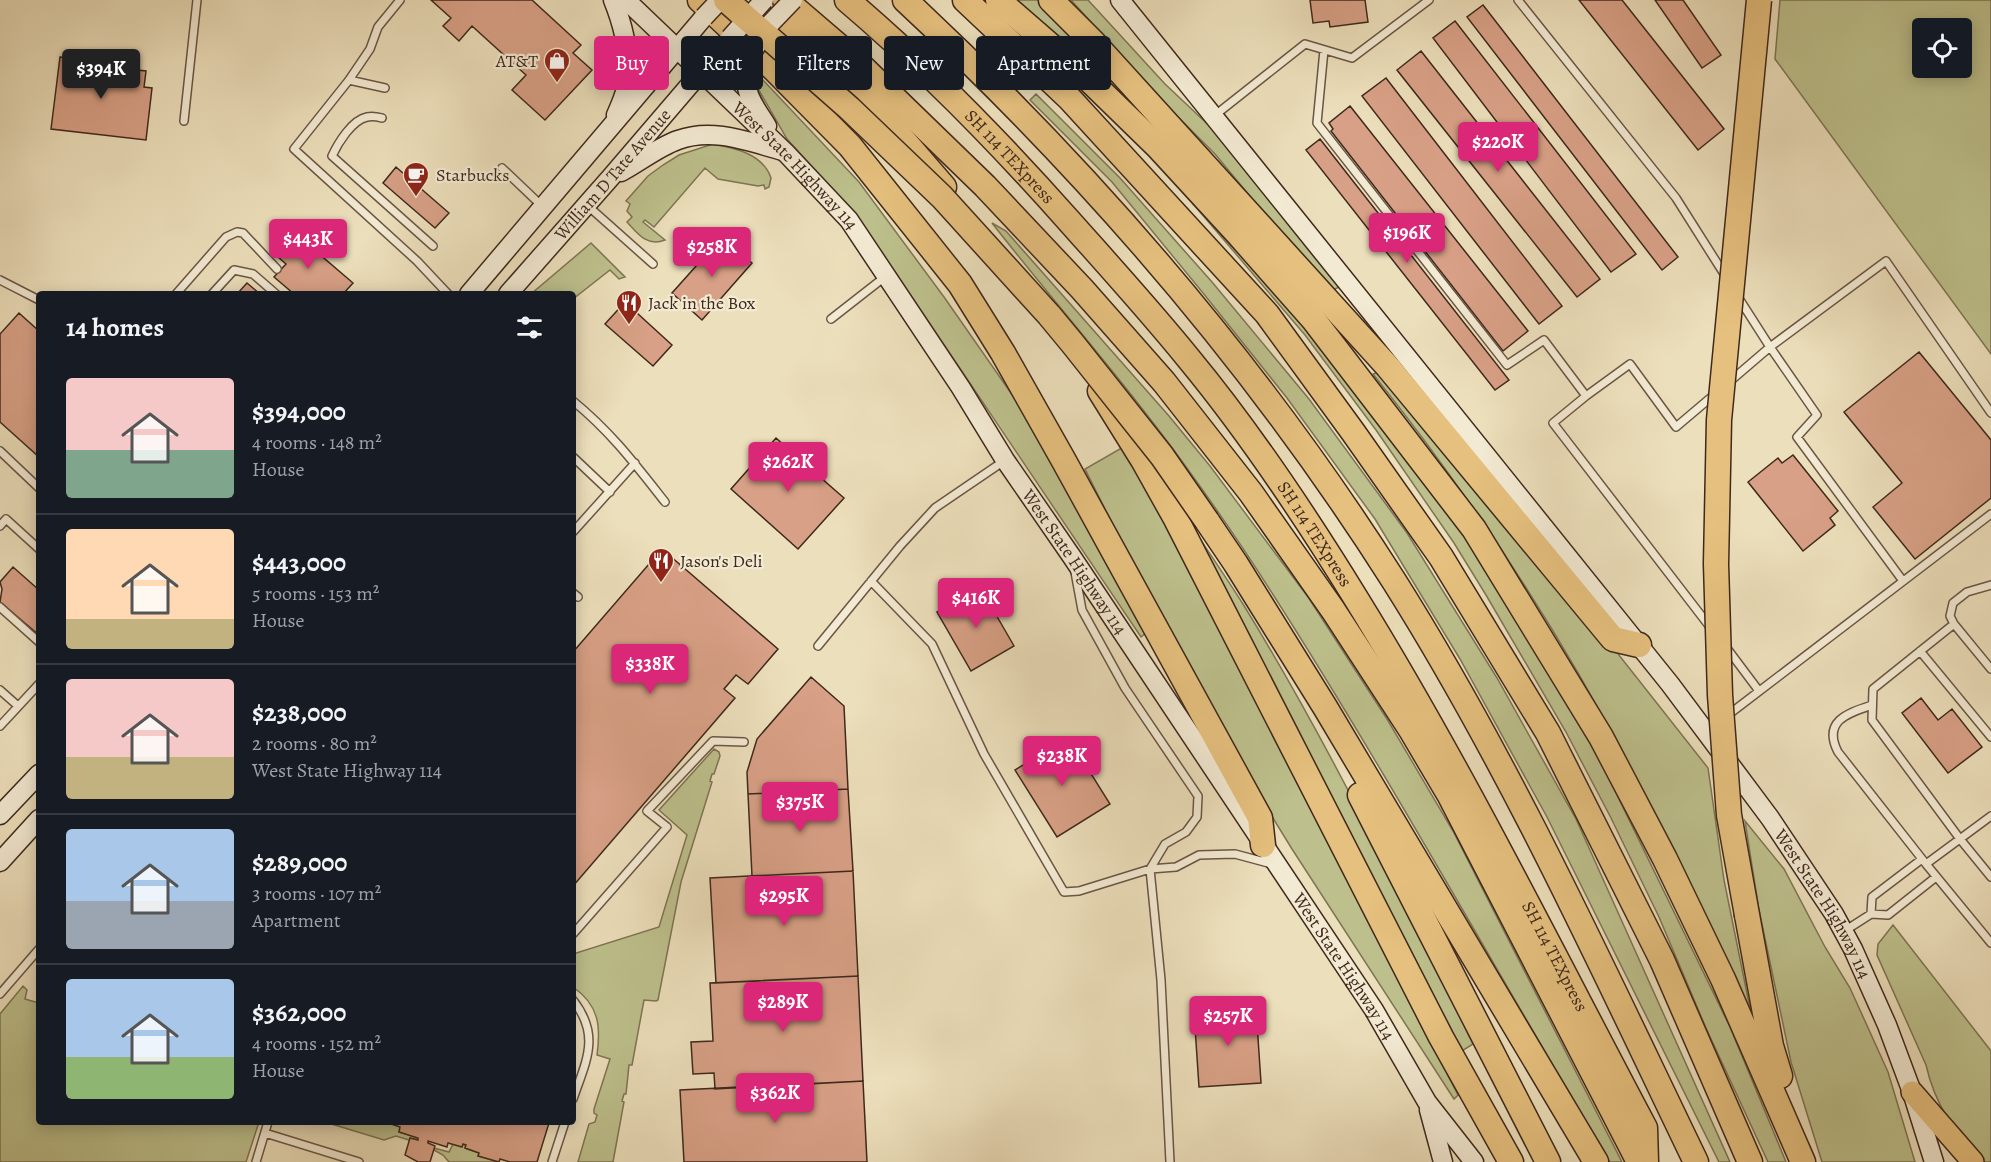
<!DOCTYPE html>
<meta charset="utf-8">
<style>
body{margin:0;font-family:Alegreya,serif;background:#20242c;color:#f1f3f6;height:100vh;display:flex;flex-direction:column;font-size:22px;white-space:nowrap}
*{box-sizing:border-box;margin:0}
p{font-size:20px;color:#9ea1a6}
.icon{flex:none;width:33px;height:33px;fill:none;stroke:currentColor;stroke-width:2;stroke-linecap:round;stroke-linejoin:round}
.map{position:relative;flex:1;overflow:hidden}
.sheet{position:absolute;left:36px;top:291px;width:540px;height:834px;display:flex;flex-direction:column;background:#171b24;border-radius:6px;box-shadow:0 3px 15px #0003}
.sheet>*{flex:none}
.top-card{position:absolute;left:594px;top:36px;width:570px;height:54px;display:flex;gap:12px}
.tools{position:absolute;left:1912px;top:18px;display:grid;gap:12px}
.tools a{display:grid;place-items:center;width:60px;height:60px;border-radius:6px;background:#171b24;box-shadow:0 3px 15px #0003;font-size:30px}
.price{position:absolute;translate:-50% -51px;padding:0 14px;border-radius:6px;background:#db2777;color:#fff;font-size:20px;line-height:39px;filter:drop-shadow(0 2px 3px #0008)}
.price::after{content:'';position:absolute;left:50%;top:36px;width:18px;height:14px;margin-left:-9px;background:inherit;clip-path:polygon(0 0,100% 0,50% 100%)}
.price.on{background:#222;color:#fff}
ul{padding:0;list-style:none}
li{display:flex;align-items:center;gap:18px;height:150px;padding:0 30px}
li+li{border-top:2px solid #363941}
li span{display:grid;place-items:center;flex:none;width:168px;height:120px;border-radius:6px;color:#555}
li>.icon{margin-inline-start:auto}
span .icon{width:72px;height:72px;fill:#fffc;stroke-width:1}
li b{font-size:26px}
h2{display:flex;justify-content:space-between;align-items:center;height:72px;padding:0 30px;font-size:26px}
.chip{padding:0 21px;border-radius:6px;background:#171b24;box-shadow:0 3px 15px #0003;font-size:21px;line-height:54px}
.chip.on{background:#db2777;color:#fff}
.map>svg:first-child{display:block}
.green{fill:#bdc08c;stroke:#7e7454;stroke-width:1.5;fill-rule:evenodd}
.building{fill:#d8a086;stroke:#3f281c;stroke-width:1.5}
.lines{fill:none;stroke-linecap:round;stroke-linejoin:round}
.service-casing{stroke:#6a5644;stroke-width:10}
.secondary-casing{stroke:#3f281c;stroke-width:21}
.primary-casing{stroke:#3f281c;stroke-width:24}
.motorway-casing{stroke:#3f281c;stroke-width:27}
.service{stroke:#f3ead3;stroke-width:7}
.secondary{stroke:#f3ead3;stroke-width:18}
.primary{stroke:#e6c07e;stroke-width:21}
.motorway{stroke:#e6c07e;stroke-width:24}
.secondary-bridge-casing{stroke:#3f281c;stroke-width:21;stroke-linecap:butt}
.motorway-bridge-casing{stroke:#3f281c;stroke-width:27;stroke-linecap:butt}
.secondary-bridge{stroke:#f3ead3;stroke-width:18}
.motorway-bridge{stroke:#e6c07e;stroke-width:24}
.labels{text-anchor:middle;stroke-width:4.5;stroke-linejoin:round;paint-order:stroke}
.poi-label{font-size:18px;fill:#3f281c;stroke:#f3ead3;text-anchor:start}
.street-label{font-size:18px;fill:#3f281c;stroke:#f3ead3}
</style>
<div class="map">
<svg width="1991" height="1162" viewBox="0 0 1991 1162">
<rect width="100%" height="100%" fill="#ecdfbb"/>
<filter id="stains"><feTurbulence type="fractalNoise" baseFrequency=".00333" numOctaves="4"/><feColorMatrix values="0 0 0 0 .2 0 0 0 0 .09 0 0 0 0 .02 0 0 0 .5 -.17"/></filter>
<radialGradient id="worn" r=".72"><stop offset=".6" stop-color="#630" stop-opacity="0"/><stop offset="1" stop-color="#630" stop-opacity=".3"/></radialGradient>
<path class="green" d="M1016 0H1038L1061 21 1167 140Z
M1071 0H1088L1165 84 1218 134 1339 287 1333 290 1254 201 1215 154 1168 107Z
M1780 0H1991V354L1775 59ZM1923 28H1962V68H1923Z
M762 79 859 182 944 297 1020 406 1146 633 1141 637 893 269 843 201 787 139 756 85Z
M1036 94 1120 178 1212 282 1309 399 1407 533 1497 678 1576 819 1730 1162H1719L1547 817 1460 659 1375 519 1287 398 1203 293 1112 182 1030 100Z
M713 144C735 148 763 154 771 178L769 187 765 189 764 185 758 186 718 179 705 168 654 227 645 220 643 222 665 240C647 247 638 234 627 222L632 217 627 211 630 204 626 201 648 176 663 165 679 155Z
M1154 158 1251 259 1461 527 1599 758 1730 1027 1786 1162H1768L1706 1028 1659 917 1611 818 1566 732 1486 595 1454 543 1376 430 1305 335Z
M992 223 1006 231 1169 416 1210 466 1308 597 1387 719 1453 831 1622 1162H1610C1497 973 1391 779 1272 593 1246 552 1218 511 1189 471 1128 386 1057 306 992 223Z
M591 243 625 277 619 279 610 270 573 299V294H531Z
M1381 371 1585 612 1708 768 1724 880 1754 1028C1715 943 1677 856 1633 773 1560 632 1472 498 1373 374Z
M1125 446 1458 1095 1454 1099 1292 849 1239 763 1147 593 1085 469Z
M1190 524C1208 551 1226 577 1243 604 1329 744 1403 896 1473 1044L1462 1051Z
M714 749 719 752 720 756 714 774H712L710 781 712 782 681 882 658 1000 656 1001 644 1000 632 1065H629L626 1094H624L622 1101 624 1102 613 1162H578L589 1124 595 1122 597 1115 594 1113V1109L610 1059 597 1055C601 1026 599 1005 573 987V954L659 927 687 835 659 810Z
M1745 821 1784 869 1825 947 1850 988 1888 1072 1915 1162H1822L1791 1062 1759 910Z
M1893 925 1991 1051V1162H1984C1955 1134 1935 1105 1926 1065L1877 955 1878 944Z
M23 986 27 990 25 999 39 1003V1122H259L246 1162H0V1014Z
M325 1122H386L400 1127 399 1132 418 1138V1140L410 1138 409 1140 396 1136 384 1140Z
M453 1144 466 1145 465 1148 479 1153 478 1156 499 1162H449L443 1155 434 1150V1148L449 1152Z"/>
<path class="building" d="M431 0H532L581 45 573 53 592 70 545 120 512 90 526 75 472 26 459 41 443 26 451 18Z
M1310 0H1365L1368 22 1330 27 1329 21 1313 23Z
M1579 0H1622L1724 129 1698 150Z
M1655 0H1683L1721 55 1702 68Z
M1483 5 1678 257 1662 270 1467 17Z
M1455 21 1636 254 1611 272 1433 38Z
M1421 51 1600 279 1577 297 1397 70Z
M60 57 111 63 110 67 146 71 144 87 152 88 146 140 51 129Z
M1386 78 1562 306 1539 324 1362 96Z
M1350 106 1528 331 1503 351 1331 131 1333 129 1329 123Z
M1320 139 1509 380 1495 390 1306 150Z
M396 167 449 213 435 228 383 183Z
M290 229 353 283 343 294H294L274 277 286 264 278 257 285 250 277 243Z
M722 237 752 263 702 320 672 293Z
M247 283 260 294H237Z
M625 302 672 345 653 366 605 324Z
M19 313 39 331V457L0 422V334Z
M1919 352 1991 440V498L1915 559 1873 507 1902 483 1844 412Z
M776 438 803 462 805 460 822 474 820 477 844 498 798 549 731 489Z
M1793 455 1838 511 1830 518 1835 525 1803 551 1748 482 1778 458 1782 463Z
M662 549 778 649 748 684 736 675 724 689 735 698 573 886V652Z
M13 567 39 590V635L0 602 2 589 0 582Z
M980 587 1014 646 971 671 937 612Z
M811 677 844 706 848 789 748 794 747 772 757 739Z
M1921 698 1938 720 1952 709 1982 747 1948 773 1902 713Z
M1068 737 1110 804 1057 837 1015 770Z
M848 789 853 871 752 876 748 794Z
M853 871 858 976 716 983 710 878Z
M858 976 863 1081 715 1089 714 1073 693 1074 691 1042 713 1041 710 983Z
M1256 1008 1261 1083 1199 1087 1194 1012Z
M863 1081 867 1162H684L680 1090Z
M386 1122H547L549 1123 537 1162H510L500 1159 499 1162 478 1156 479 1153 465 1148 466 1145 463 1144 462 1147 448 1143 447 1147 428 1141V1143L435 1146 430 1162H418L405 1155 410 1138 418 1140V1138L399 1132 400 1127Z"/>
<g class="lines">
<defs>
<path id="service" d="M400 0 378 27 370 49 349 80 294 149 417 261 448 294
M1518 0 1676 198 1726 277
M1324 50 1317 123 1507 365 1544 340 1586 396 1553 423 1710 627
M349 80 385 88
M1214 116 1305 44 1352 58 1429 0
M382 118C378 117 372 116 367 117 352 120 338 143 332 156L433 246
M184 121 197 0
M502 168 542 206
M588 206 653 264
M0 280 39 300
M176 294 226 237 237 232 243 233 277 269
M212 294 234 270 253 274 276 294
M831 319 886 276
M1728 383 1770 347 1738 297
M1586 396 1630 364 1676 427 1715 394
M573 401C611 432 635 464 665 502
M0 451 39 488
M573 457 610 492
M0 526 6 519 39 549
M573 532 635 463
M1075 572 1082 610 1125 688 1198 796 1197 817 1186 832 1165 844 1150 869 1161 980 1170 1162
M871 581 932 644 984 754 1064 892 1079 891 1150 869 1176 867 1199 855 1235 854 1272 864
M1903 581 1797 437 1817 415 1770 347 1886 261 1991 413
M573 593 578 597
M0 607 39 642
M1954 624 1950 616 1953 603 1967 592 1991 585
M818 646 900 546 935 508 1004 461
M1726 647 1759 691
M1920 651 1991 737
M1991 669 1954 624 1873 689 1872 720 1960 839 1991 877
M0 690 18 706
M1872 705C1848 713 1822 721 1838 752L1926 864 1991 943
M1728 715 1991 514
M0 726 39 684
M1926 864 1991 816
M1871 914 1872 897 1922 859
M1846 930 1871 914 1888 915 1936 877
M573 934 667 827 647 811 713 741 744 742
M0 994 39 949
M573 1000C601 1036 586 1061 573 1099
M265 1133 359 1162
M256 1162 268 1122
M552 1162 565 1122"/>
<g id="secondary">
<path d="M613 0C624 27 631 59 626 88 624 97 620 106 616 115"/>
<path id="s1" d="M626 0 785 152 849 220 961 388 1005 460 1072 557 1374 1010 1427 1102 1474 1162"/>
<path id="s2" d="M1120 0 1670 684 1770 818 1834 914 1853 949 1887 1025 1912 1092 1934 1162"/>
<path d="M752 53C742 91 746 93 767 126"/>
<path d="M621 172C640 162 658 147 678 140 713 127 749 142 783 151"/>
<path d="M469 294 704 17"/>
<path id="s3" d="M508 294 611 177 730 38"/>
<path d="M0 815 39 774"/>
<path d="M0 862 39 819"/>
<path d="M1429 1110 1443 1162"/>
</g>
<path id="primary" d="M1912 1092 1973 1162"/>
<g id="motorway">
<path d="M700 0 776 71 850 146 960 284 1003 353 1064 461 1260 818 1263 845"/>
<path d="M785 0 855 60 985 186 1082 289 1164 382 1251 493 1333 610 1411 730 1450 796 1639 1162"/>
<path id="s4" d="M847 0C927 68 1000 143 1070 222 1110 267 1151 312 1189 359 1251 434 1306 517 1357 600 1462 770 1551 951 1645 1128L1646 1162"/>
<path d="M905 0C1090 172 1258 367 1394 581 1510 765 1602 967 1696 1162"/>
<path d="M965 0 1069 98 1267 314 1353 432 1441 557 1548 733 1662 960 1750 1162"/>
<path d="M998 0 1082 73 1158 147 1238 234 1313 319 1474 529 1601 737 1665 859 1723 979 1803 1162"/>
<path d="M1051 0 1094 43 1388 367 1613 639 1639 645"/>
<path d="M789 23 881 114 944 187"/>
<path d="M1100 391 1143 460 1176 519 1441 1037 1511 1162"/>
<path d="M1207 521 1236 564 1325 707 1596 1162"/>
<path d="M1360 795 1548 1162"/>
<path d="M1747 915 1771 1046 1780 1076"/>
</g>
</defs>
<use href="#service" class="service-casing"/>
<use href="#secondary" class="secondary-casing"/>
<use href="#primary" class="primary-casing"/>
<use href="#motorway" class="motorway-casing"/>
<use href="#service" class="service"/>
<use href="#secondary" class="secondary"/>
<use href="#primary" class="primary"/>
<use href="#motorway" class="motorway"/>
<defs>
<path id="secondary-bridge" d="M704 17 720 0
M730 38 764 0
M752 53 768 26 793 0"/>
<path id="motorway-bridge" d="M726 0 849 108 942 197 1049 315 1073 344 1162 456 1207 521
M1747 915 1729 815 1720 695 1716 564 1719 420 1759 0"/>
</defs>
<use href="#secondary-bridge" class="secondary-bridge-casing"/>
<use href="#motorway-bridge" class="motorway-bridge-casing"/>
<use href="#secondary-bridge" class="secondary-bridge"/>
<use href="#motorway-bridge" class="motorway-bridge"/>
</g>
<defs>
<symbol id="shop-pin" viewBox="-11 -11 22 30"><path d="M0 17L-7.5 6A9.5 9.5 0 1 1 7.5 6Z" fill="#8f2418" stroke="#f3ead3"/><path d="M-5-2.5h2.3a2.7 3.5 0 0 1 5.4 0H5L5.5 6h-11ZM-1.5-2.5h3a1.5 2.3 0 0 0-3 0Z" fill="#fff"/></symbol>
<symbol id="cafe-pin" viewBox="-11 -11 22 30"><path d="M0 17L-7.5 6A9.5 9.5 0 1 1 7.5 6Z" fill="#8f2418" stroke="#f3ead3"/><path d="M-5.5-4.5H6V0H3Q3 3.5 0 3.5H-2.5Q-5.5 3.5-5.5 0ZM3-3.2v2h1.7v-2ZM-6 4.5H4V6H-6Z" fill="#fff"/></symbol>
<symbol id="restaurant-pin" viewBox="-11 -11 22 30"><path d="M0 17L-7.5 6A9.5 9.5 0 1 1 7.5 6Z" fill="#8f2418" stroke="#f3ead3"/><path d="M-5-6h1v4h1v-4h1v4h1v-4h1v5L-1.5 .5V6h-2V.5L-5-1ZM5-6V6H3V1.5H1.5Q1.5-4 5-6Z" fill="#fff"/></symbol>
</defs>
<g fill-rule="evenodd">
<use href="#shop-pin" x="542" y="46" width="30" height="40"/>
<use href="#cafe-pin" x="401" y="160" width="30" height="40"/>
<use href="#restaurant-pin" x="614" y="288" width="30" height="40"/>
<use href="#restaurant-pin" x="646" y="546" width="30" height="40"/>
</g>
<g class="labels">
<g class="poi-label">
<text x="538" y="67" text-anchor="end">AT&amp;T</text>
<text x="436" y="181">Starbucks</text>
<text x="648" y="309">Jack in the Box</text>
<text x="680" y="567">Jason's Deli</text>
</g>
<g class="street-label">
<text dy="6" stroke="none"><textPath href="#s4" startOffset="226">SH 114 TEXpress</textPath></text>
<text dy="6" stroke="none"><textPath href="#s1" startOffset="237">West State Highway 114</textPath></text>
<text dy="6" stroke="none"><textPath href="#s3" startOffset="159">William D Tate Avenue</textPath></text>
<text dy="6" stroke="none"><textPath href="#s4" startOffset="712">SH 114 TEXpress</textPath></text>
<text dy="6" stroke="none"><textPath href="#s1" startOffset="723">West State Highway 114</textPath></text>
<text dy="6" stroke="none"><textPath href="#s2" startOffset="1146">West State Highway 114</textPath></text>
<text dy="6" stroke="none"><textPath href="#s4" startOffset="1198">SH 114 TEXpress</textPath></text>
<text dy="6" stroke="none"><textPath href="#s1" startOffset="1209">West State Highway 114</textPath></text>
</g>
</g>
<rect width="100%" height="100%" filter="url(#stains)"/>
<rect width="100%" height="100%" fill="url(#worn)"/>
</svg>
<div class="tools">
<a><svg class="icon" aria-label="locate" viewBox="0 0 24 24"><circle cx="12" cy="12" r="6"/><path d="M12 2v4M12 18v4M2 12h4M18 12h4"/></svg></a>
</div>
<b class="price on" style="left:101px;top:100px">$394K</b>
<b class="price" style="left:1498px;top:173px">$220K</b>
<b class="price" style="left:1407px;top:264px">$196K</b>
<b class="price" style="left:308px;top:270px">$443K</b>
<b class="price" style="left:712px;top:278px">$258K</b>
<b class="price" style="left:788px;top:493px">$262K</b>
<b class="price" style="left:976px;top:629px">$416K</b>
<b class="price" style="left:650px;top:695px">$338K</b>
<b class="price" style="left:1062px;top:787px">$238K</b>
<b class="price" style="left:800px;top:833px">$375K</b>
<b class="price" style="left:784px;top:927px">$295K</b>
<b class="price" style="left:783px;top:1033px">$289K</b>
<b class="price" style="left:1228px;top:1047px">$257K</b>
<b class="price" style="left:775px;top:1124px">$362K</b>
<div class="top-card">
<a class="chip on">Buy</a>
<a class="chip">Rent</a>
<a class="chip">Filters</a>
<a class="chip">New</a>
<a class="chip">Apartment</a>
</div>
<section class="sheet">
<h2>14 homes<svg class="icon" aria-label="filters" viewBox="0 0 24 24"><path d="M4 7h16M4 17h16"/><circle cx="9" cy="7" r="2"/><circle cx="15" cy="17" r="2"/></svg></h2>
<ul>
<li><span style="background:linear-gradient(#f6c9c9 60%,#7fa58c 0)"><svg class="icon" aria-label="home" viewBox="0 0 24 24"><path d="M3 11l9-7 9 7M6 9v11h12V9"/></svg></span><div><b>$394,000</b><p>4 rooms · 148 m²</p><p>House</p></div></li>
<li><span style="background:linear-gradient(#ffd9b3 75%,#c2b280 0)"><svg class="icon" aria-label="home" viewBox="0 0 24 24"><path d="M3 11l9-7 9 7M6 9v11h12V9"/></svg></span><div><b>$443,000</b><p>5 rooms · 153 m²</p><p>House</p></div></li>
<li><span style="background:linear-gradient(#f6c9c9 65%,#c2b280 0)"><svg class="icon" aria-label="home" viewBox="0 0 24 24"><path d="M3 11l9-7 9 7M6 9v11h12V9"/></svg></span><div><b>$238,000</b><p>2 rooms · 80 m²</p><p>West State Highway 114</p></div></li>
<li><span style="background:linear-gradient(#a9c7e8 60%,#9aa5b1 0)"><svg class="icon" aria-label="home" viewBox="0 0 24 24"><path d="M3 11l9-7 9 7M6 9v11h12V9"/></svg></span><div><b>$289,000</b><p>3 rooms · 107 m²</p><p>Apartment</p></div></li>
<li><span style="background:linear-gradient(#a9c7e8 65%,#8fb573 0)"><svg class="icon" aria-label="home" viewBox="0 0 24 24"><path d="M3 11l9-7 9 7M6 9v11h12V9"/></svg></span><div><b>$362,000</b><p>4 rooms · 152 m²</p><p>House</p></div></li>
</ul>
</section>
</div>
